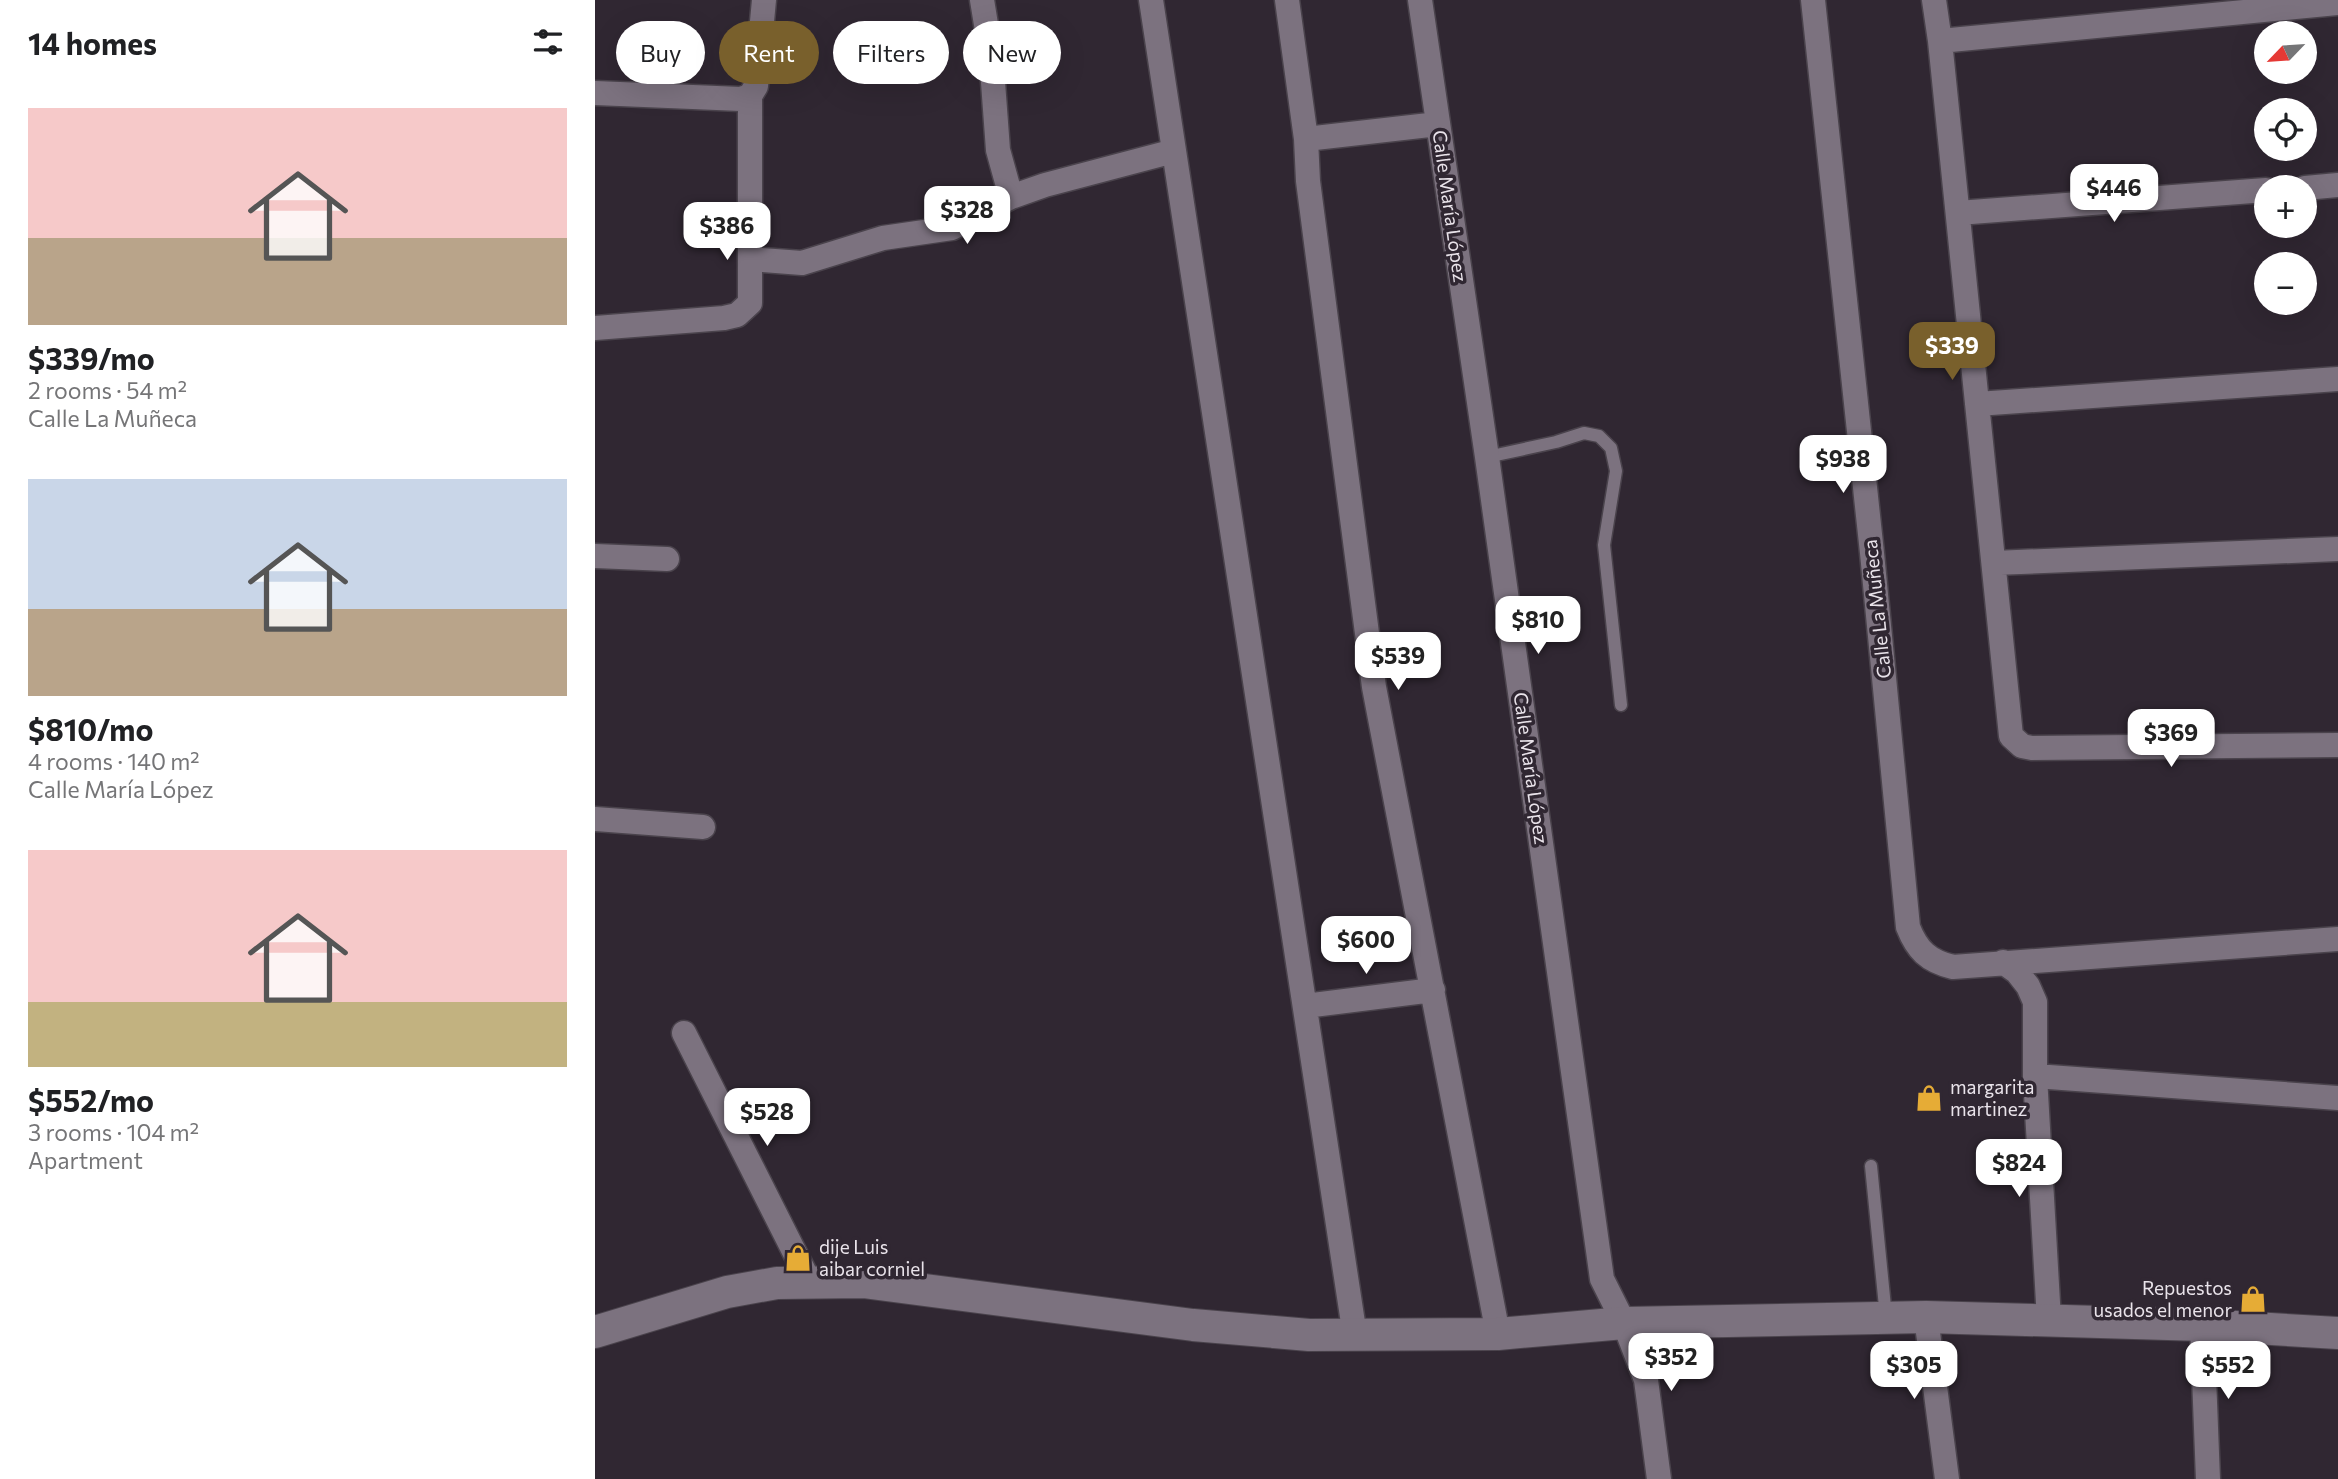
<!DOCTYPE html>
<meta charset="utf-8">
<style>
body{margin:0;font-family:Commissioner,sans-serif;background:#f6f6f6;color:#202124;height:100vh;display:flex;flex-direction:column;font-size:26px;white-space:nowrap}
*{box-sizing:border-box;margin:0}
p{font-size:23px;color:#757577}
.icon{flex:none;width:38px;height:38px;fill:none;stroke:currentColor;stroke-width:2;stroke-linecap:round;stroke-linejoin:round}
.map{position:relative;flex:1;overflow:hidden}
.panel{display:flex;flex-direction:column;background:#fff;width:595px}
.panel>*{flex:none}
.hud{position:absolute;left:21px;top:21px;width:665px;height:63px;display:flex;gap:14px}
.needle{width:46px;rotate:245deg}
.tools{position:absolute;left:1659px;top:21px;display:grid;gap:14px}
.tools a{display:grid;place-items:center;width:63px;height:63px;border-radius:50%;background:#fff;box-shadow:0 7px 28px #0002;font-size:35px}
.price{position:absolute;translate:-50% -60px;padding:0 16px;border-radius:14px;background:#fff;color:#222;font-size:23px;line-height:46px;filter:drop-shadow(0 2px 4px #0008)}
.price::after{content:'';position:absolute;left:50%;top:42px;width:21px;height:16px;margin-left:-10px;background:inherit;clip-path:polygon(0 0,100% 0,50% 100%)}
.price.selected{background:#79602c;color:#fff}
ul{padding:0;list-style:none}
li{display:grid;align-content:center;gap:14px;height:371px;padding:0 28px}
li span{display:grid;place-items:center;height:217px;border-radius:0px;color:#555}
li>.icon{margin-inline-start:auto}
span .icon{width:126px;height:126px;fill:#fffc;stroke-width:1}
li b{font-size:30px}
h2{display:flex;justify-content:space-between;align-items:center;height:84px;padding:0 28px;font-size:30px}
.tag{padding:0 24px;border-radius:32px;background:#fff;box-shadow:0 7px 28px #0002;font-size:24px;line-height:63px}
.tag.selected{background:#79602c;color:#fff}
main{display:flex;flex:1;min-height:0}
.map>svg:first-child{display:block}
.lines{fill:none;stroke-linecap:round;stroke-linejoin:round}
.service-casing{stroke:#4a434c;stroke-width:15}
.minor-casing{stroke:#4a434c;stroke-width:27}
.tertiary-casing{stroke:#4a434c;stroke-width:34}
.service{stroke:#7c727f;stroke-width:12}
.minor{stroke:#7c727f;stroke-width:24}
.tertiary{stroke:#7c727f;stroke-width:32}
.labels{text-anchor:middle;stroke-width:7;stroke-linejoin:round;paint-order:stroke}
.street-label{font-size:19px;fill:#e9e3ea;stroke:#302732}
.poi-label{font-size:19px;fill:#e9e3ea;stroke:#302732;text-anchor:start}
</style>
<main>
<section class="panel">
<h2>14 homes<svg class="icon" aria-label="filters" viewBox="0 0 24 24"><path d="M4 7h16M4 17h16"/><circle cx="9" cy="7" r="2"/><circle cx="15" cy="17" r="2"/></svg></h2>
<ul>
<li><span style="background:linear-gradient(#f6c9c9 60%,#b9a48a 0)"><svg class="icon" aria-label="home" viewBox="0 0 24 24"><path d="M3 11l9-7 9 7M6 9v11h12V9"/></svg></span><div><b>$339/mo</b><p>2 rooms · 54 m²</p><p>Calle La Muñeca</p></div></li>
<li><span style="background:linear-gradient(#c9d6e8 60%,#b9a48a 0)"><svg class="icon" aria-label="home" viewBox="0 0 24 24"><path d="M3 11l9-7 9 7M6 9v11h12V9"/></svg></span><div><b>$810/mo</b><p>4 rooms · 140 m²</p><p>Calle María López</p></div></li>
<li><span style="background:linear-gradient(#f6c9c9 70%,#c2b280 0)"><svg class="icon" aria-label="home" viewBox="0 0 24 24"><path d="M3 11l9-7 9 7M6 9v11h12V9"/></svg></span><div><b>$552/mo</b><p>3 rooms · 104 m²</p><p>Apartment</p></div></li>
</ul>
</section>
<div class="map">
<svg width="1743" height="1479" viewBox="0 0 1743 1479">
<rect width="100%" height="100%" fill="#302732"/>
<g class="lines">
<defs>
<path id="service" d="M892 457 961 442 989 433 1004 436 1016 448 1021 471 1009 545 1026 705
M1276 1166 1291 1317"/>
<path id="minor" d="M387 0 396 55 403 150 416 197
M556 0 760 1336
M692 0 711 139
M825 0 892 457 1007 1279 1029 1323 1051 1380 1064 1479
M1218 0 1277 553 1313 927C1322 950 1333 961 1358 967L1743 939
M1339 0 1345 41 1416 736 1427 746 1437 748 1743 745
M1345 41 1743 3
M0 93 146 99 155 96 161 86 169 0
M843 124 711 139 713 181 779 687 903 1334
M1710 188 1743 185
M1363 213 1671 190
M155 259 207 263 288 238 357 228 416 197 450 185 579 151
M0 328 129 318 142 315 155 303V96
M1382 404 1743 379
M0 556 72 559
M1399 563 1743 549
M0 819 108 827
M1408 962 1422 972 1433 986 1440 1002V1076L1454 1320
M710 1006 838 990
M89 1033 215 1283
M1440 1076 1743 1098
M1331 1317 1352 1479
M1607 1325 1613 1479"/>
<path id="tertiary" d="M0 1332 132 1292 182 1283 268 1282 598 1325 714 1335 903 1334 1029 1323 1331 1317 1607 1325 1743 1333"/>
</defs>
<use href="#service" class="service-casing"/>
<use href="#minor" class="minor-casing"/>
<use href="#tertiary" class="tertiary-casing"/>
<use href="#service" class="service"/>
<use href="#minor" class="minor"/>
<use href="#tertiary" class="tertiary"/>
</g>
<defs>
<symbol id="shop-bare" viewBox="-9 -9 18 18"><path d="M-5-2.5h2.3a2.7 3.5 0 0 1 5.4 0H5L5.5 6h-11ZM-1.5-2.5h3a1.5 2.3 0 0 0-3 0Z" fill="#e6ac36" stroke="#302732" stroke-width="2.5" paint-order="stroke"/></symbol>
</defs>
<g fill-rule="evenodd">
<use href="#shop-bare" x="1315" y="1079" width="38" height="38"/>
<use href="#shop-bare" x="184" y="1239" width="38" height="38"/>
<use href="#shop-bare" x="1639" y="1280" width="38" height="38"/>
</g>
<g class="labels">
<g class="street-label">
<text transform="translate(855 206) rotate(82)" y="7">Calle María López</text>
<text transform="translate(1282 609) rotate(-96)" y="7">Calle La Muñeca</text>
<text transform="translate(936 768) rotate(82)" y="7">Calle María López</text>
</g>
<g class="poi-label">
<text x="1355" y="1094">margarita<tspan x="1355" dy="22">martinez</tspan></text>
<text x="224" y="1254">dije Luis<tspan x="224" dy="22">aibar corniel</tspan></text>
<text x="1637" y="1295" text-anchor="end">Repuestos<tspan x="1637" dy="22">usados el menor</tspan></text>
</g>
</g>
</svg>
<div class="tools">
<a><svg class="needle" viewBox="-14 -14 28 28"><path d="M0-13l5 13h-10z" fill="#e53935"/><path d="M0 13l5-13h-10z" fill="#757577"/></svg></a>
<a><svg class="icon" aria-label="locate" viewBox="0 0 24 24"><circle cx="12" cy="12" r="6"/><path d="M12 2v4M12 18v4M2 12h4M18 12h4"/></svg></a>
<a>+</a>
<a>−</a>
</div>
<b class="price" style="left:1519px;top:224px">$446</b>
<b class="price" style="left:372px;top:246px">$328</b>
<b class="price" style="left:132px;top:262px">$386</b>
<b class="price selected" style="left:1357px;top:382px">$339</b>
<b class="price" style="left:1248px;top:495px">$938</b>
<b class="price" style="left:943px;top:656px">$810</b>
<b class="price" style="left:803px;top:692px">$539</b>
<b class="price" style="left:1576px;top:769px">$369</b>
<b class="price" style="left:771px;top:976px">$600</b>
<b class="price" style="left:172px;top:1148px">$528</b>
<b class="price" style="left:1424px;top:1199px">$824</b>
<b class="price" style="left:1076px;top:1393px">$352</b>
<b class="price" style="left:1319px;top:1401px">$305</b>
<b class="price" style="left:1633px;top:1401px">$552</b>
<div class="hud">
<a class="tag">Buy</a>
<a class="tag selected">Rent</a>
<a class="tag">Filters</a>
<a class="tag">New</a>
</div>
</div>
</main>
